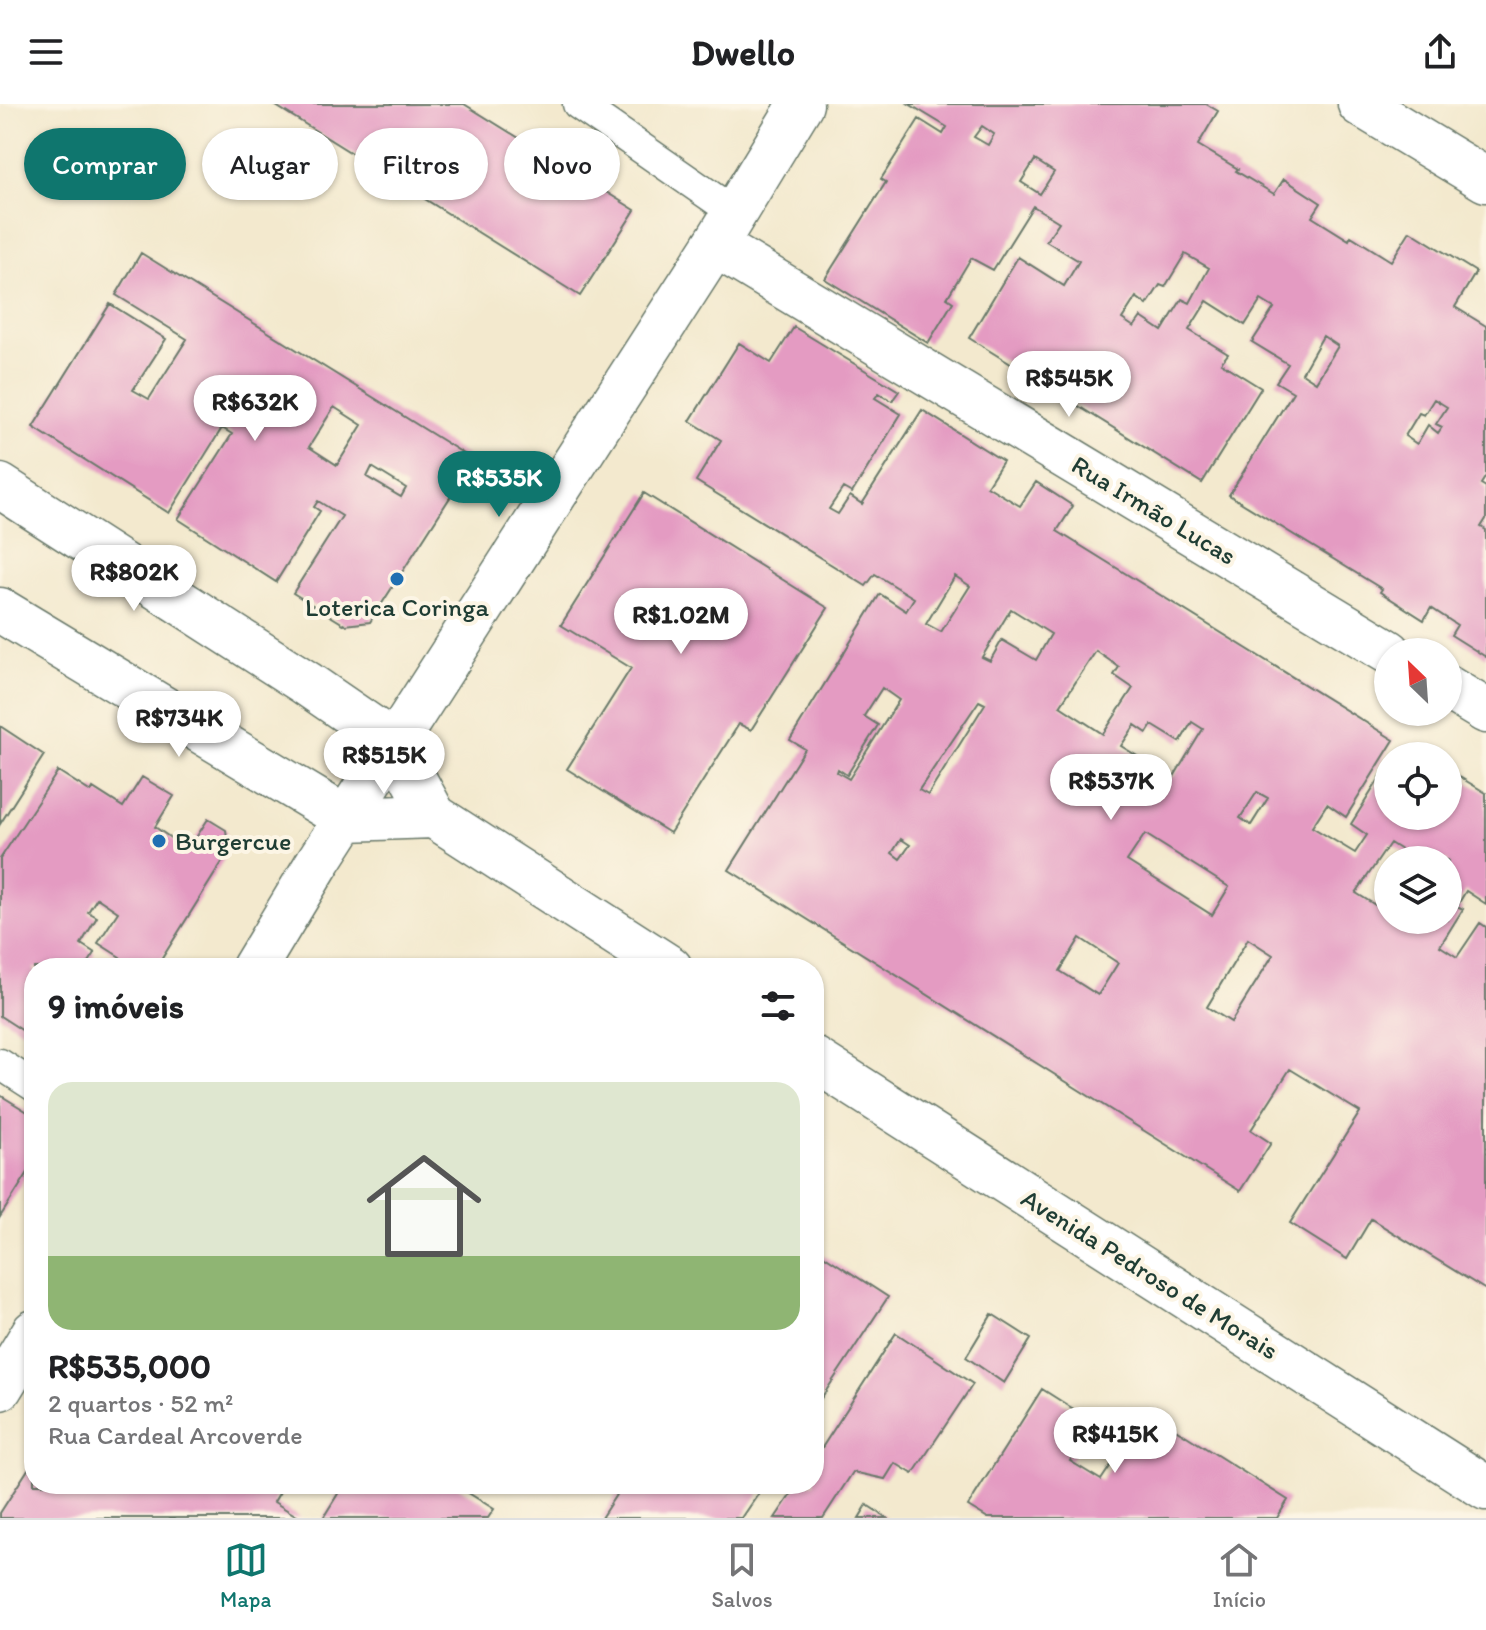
<!DOCTYPE html>
<html lang="pt">
<meta charset="utf-8">
<style>
body{margin:0;font-family:Itim,sans-serif;background:#f2f2f2;color:#202124;height:100vh;display:flex;flex-direction:column;font-size:30px;white-space:nowrap}
*{box-sizing:border-box;margin:0}
p{font-size:26px;color:#757577}
.icon{flex:none;width:44px;height:44px;fill:none;stroke:currentColor;stroke-width:2;stroke-linecap:round;stroke-linejoin:round}
.map{position:relative;flex:1;overflow:hidden}
.side{position:absolute;left:24px;top:854px;width:800px;height:536px;display:flex;flex-direction:column;background:#fff;border-radius:32px;box-shadow:0 2px 6px #0004}
.side>*{flex:none}
.hud{position:absolute;left:24px;top:24px;width:800px;height:72px;display:flex;gap:16px}
.needle{width:52px;rotate:335deg}
.buttons{position:absolute;left:1374px;top:534px;display:grid;gap:16px}
.buttons a{display:grid;place-items:center;width:88px;height:88px;border-radius:50%;background:#fff;box-shadow:0 2px 6px #0004;font-size:40px}
.price{position:absolute;translate:-50% -68px;padding:0 18px;border-radius:28px;background:#fff;color:#222;font-size:26px;line-height:52px;filter:drop-shadow(0 2px 4px #0008)}
.price::after{content:'';position:absolute;left:50%;top:48px;width:24px;height:18px;margin-left:-12px;background:inherit;clip-path:polygon(0 0,100% 0,50% 100%)}
.price.active{background:#0f766e;color:#fff}
ul{padding:0;list-style:none}
li{display:grid;align-content:center;gap:16px;height:424px;padding:0 24px}
li+li{border-top:2px solid #e0e0e0}
li span{display:grid;place-items:center;height:248px;border-radius:24px;color:#555}
li>.icon{margin-inline-start:auto}
span .icon{width:144px;height:144px;fill:#fffc;stroke-width:1}
li b{font-size:34px}
h2{display:flex;justify-content:space-between;align-items:center;height:96px;padding:0 24px;font-size:34px}
.pill{padding:0 28px;border-radius:36px;background:#fff;box-shadow:0 2px 6px #0004;font-size:28px;line-height:72px}
.pill.active{background:#0f766e;color:#fff}
header{display:flex;justify-content:space-between;align-items:center;height:104px;padding:0 24px;background:#fff;font-size:36px;font-weight:700}
.tabs{display:flex;justify-content:space-around;align-items:center;height:112px;border-top:2px solid #e0e0e0;background:#fff;font-size:22px;color:#757577}
.tabs a{display:grid;justify-items:center;gap:4px}
.tabs .active{color:#0f766e}
.map>svg:first-child{display:block}
.building{fill:#e49bc2;fill-rule:evenodd}
.lines{fill:none;stroke-linecap:round;stroke-linejoin:round}
.service-casing{stroke:#69796a;stroke-width:33}
.minor-casing{stroke:#69796a;stroke-width:47}
.secondary-casing{stroke:#69796a;stroke-width:47}
.service{stroke:#fff;stroke-width:30}
.minor{stroke:#fff;stroke-width:44}
.secondary{stroke:#fff;stroke-width:44}
.poi-dot{fill:#1f6fb2;stroke:#fcf5e5;stroke-width:3}
.labels{text-anchor:middle;stroke-width:8;stroke-linejoin:round;paint-order:stroke}
.street-label{font-size:26px;fill:#1f3d34;stroke:#fcf5e5}
.poi-label{font-size:26px;fill:#1f3d34;stroke:#fcf5e5}
</style>
<header><svg class="icon" aria-label="menu" viewBox="0 0 24 24"><path d="M4 6h16M4 12h16M4 18h16"/></svg>Dwello<svg class="icon" aria-label="share" viewBox="0 0 24 24"><path d="M12 15V3M7 8l5-5 5 5M5 13v7h14v-7"/></svg></header>
<div class="map">
<svg width="1486" height="1414" viewBox="0 0 1486 1414">
<rect width="100%" height="100%" fill="#fcf5e5"/>
<filter id="ink" filterUnits="userSpaceOnUse"><feTurbulence type="fractalNoise" baseFrequency=".0125" numOctaves="2"/><feDisplacementMap in="SourceGraphic" scale="16" xChannelSelector="R" yChannelSelector="G"/><feConvolveMatrix kernelMatrix="1 2 1 2 8 2 1 2 1" color-interpolation-filters="sRGB"/></filter>
<filter id="wash" filterUnits="userSpaceOnUse"><feTurbulence type="fractalNoise" baseFrequency=".006" numOctaves="4" result="noise"/><feDisplacementMap in="SourceGraphic" scale="32" xChannelSelector="R" yChannelSelector="G"/><feGaussianBlur stdDeviation="1.8" result="paint"/><feColorMatrix in="noise" values="0 0 0 0 0 0 0 0 0 0 0 0 0 0 0 0 0 1.4 0 .05"/><feComposite in="paint" operator="in"/></filter>
<g filter="url(#wash)">
<rect width="100%" height="100%" fill="#f3e9ce"/>
<g id="blocks">
<path class="building" d="M273 0H464L635 106 580 192Z
M909 0H1206L1218 7 1198 41 1238 65 1236 67 1274 90 1284 75 1321 99 1312 113 1349 136 1351 132 1391 157 1410 127 1476 168 1455 203 1486 222V372L1481 380 1486 383V415L1481 423 1486 426V553L1451 531 1457 521 1431 504 1424 516 1380 488 1382 485 1229 391 1293 288 1276 278 1288 260 1252 238 1274 204 1261 196 1245 221 1207 197 1189 226 1228 250 1221 259 1261 284 1202 379 969 234 1018 153 1064 182 1079 157 1046 137 1059 118 1033 102 993 166 971 154 947 194 953 198 928 239 825 175 886 78 881 75 919 15 943 30 947 23ZM982 22 994 30 988 41 974 33ZM1035 56 1054 68 1040 90 1021 78ZM1185 150 1209 164 1190 199 1182 195 1162 227 1141 213 1134 223 1122 215 1136 193 1147 201 1160 181 1165 183ZM1323 232 1338 242 1316 278 1302 269ZM1434 295 1447 303 1436 320 1442 323 1438 329 1428 321 1417 340 1405 332 1419 309 1424 311Z
M141 149 474 356 370 518 345 521 293 489 342 412 318 397 314 403 320 407 276 478 178 415 232 330 222 324 169 409 33 323 110 200 166 235 133 286 149 295 187 235 116 191ZM334 303 362 321 337 361 309 343ZM372 363 406 384 401 393 367 373Z
M794 223 899 287 892 297 879 289 875 294 901 310 852 389 843 384 829 405 838 410 850 392 862 400 922 306 1003 357 987 382 1020 402 1036 378 1073 402 1057 427 1394 636 1346 713 1327 700 1312 723 1355 749 1367 731 1351 720 1388 661V712H1448V666L1486 689V800L1466 787 1457 802 1463 805 1440 842 1457 853 1480 819 1486 823V1186L1371 1115 1347 1155 1290 1119 1360 1008 1290 965 1251 1026 1271 1039 1240 1087 729 766 805 645 790 636 880 490 906 507 914 494 875 470 866 482 696 377 721 336 690 317 739 239 771 259ZM955 472 970 482 941 528 926 520ZM1011 505 1051 530 1036 556 1002 536 990 557 982 553ZM1096 547 1119 563 1114 571 1133 584 1103 630 1060 602ZM882 584 899 596 849 675 837 668 838 665 847 671 878 621 864 612ZM979 597 985 600 928 691 919 686ZM1192 618 1203 625 1173 674 1121 642 1135 621 1147 629 1152 621 1180 638ZM1257 688 1268 694 1251 721 1240 714ZM1145 730 1229 783 1212 811 1127 757ZM901 735 910 741 900 755 892 749ZM1390 739 1417 756H1448V816H1388V809L1356 789ZM1080 834 1118 859 1098 891 1060 867ZM1248 835 1273 851 1231 918 1207 903Z
M644 389 828 504 751 626 739 620 670 729 567 665 631 564 561 521Z
M0 622 44 651 0 720Z
M58 667 91 688 93 684 123 703 142 673 174 692 155 723 188 746 208 715 226 726 229 747 156 864H113L120 853 98 839 118 808 97 794 88 808 97 813 81 840 95 849 85 864H34V934L0 912V755Z
M0 991 34 1012V1059L0 1113Z
M814 1145 888 1193 814 1305Z
M992 1210 1031 1235 1004 1279 966 1253Z
M896 1229 973 1280 913 1370 895 1359 885 1375 853 1368 823 1414H775L798 1380H814V1356Z
M1042 1285 1094 1318 1070 1357 1101 1376 1147 1307 1288 1396 1277 1414H988L968 1402Z
M34 1356V1380H282L284 1381 274 1398 300 1414H0V1409Z
M344 1380H454L494 1405 488 1414H323Z
M623 1380H765L742 1414H601Z
M867 1401 887 1414H859Z"/>
</g>
</g>
<g filter="url(#ink)">
<use href="#blocks" fill-opacity="0" stroke="#69796a" stroke-width="2"/>
<g class="lines">
<defs>
<path id="service" d="M578 0 735 109
M0 960 34 982"/>
<path id="minor" d="M1360 0 1486 76
M715 141 1389 548
M1448 584 1486 607"/>
<path id="secondary" d="M0 382 306 579 395 640 434 712 670 864
M0 506 347 715 434 712
M254 864 318 758 715 141 801 0
M814 955 1486 1384
M0 1284 34 1228"/>
</defs>
<use href="#service" class="service-casing"/>
<use href="#minor" class="minor-casing"/>
<use href="#secondary" class="secondary-casing"/>
<use href="#service" class="service"/>
<use href="#minor" class="minor"/>
<use href="#secondary" class="secondary"/>
</g>
</g>
<g class="poi-dot">
<circle cx="397" cy="475" r="8"/>
<circle cx="159" cy="737" r="8"/>
</g>
<g class="labels">
<g class="street-label">
<text transform="translate(1154 406) rotate(31)" y="9">Rua Irmão Lucas</text>
<text transform="translate(1150 1170) rotate(32)" y="9">Avenida Pedroso de Morais</text>
</g>
<g class="poi-label">
<text x="397" y="512">Loterica Coringa</text>
<text x="175" y="746" text-anchor="start">Burgercue</text>
</g>
</g>
</svg>
<div class="buttons">
<a><svg class="needle" viewBox="-14 -14 28 28"><path d="M0-13l5 13h-10z" fill="#e53935"/><path d="M0 13l5-13h-10z" fill="#757577"/></svg></a>
<a><svg class="icon" aria-label="locate" viewBox="0 0 24 24"><circle cx="12" cy="12" r="6"/><path d="M12 2v4M12 18v4M2 12h4M18 12h4"/></svg></a>
<a><svg class="icon" aria-label="layers" viewBox="0 0 24 24"><path d="M12 4l9 5-9 5-9-5zM3 14l9 5 9-5"/></svg></a>
</div>
<b class="price" style="left:1069px;top:315px">R$545K</b>
<b class="price" style="left:255px;top:339px">R$632K</b>
<b class="price active" style="left:499px;top:415px">R$535K</b>
<b class="price" style="left:134px;top:509px">R$802K</b>
<b class="price" style="left:681px;top:552px">R$1.02M</b>
<b class="price" style="left:179px;top:655px">R$734K</b>
<b class="price" style="left:384px;top:692px">R$515K</b>
<b class="price" style="left:1111px;top:718px">R$537K</b>
<b class="price" style="left:1115px;top:1371px">R$415K</b>
<div class="hud">
<a class="pill active">Comprar</a>
<a class="pill">Alugar</a>
<a class="pill">Filtros</a>
<a class="pill">Novo</a>
</div>
<section class="side">
<h2>9 imóveis<svg class="icon" aria-label="filters" viewBox="0 0 24 24"><path d="M4 7h16M4 17h16"/><circle cx="9" cy="7" r="2"/><circle cx="15" cy="17" r="2"/></svg></h2>
<ul>
<li><span style="background:linear-gradient(#dfe7d0 70%,#8fb573 0)"><svg class="icon" aria-label="home" viewBox="0 0 24 24"><path d="M3 11l9-7 9 7M6 9v11h12V9"/></svg></span><div><b>R$535,000</b><p>2 quartos · 52 m²</p><p>Rua Cardeal Arcoverde</p></div></li>
</ul>
</section>
</div>
<nav class="tabs">
<a class="active"><svg class="icon" aria-label="map" viewBox="0 0 24 24"><path d="M3 6l6-2 6 2 6-2v14l-6 2-6-2-6 2zM9 4v14M15 6v14"/></svg>Mapa</a>
<a><svg class="icon" aria-label="saved" viewBox="0 0 24 24"><path d="M7 4h10v16l-5-4-5 4z"/></svg>Salvos</a>
<a><svg class="icon" aria-label="home" viewBox="0 0 24 24"><path d="M3 11l9-7 9 7M6 9v11h12V9"/></svg>Início</a>
</nav>
